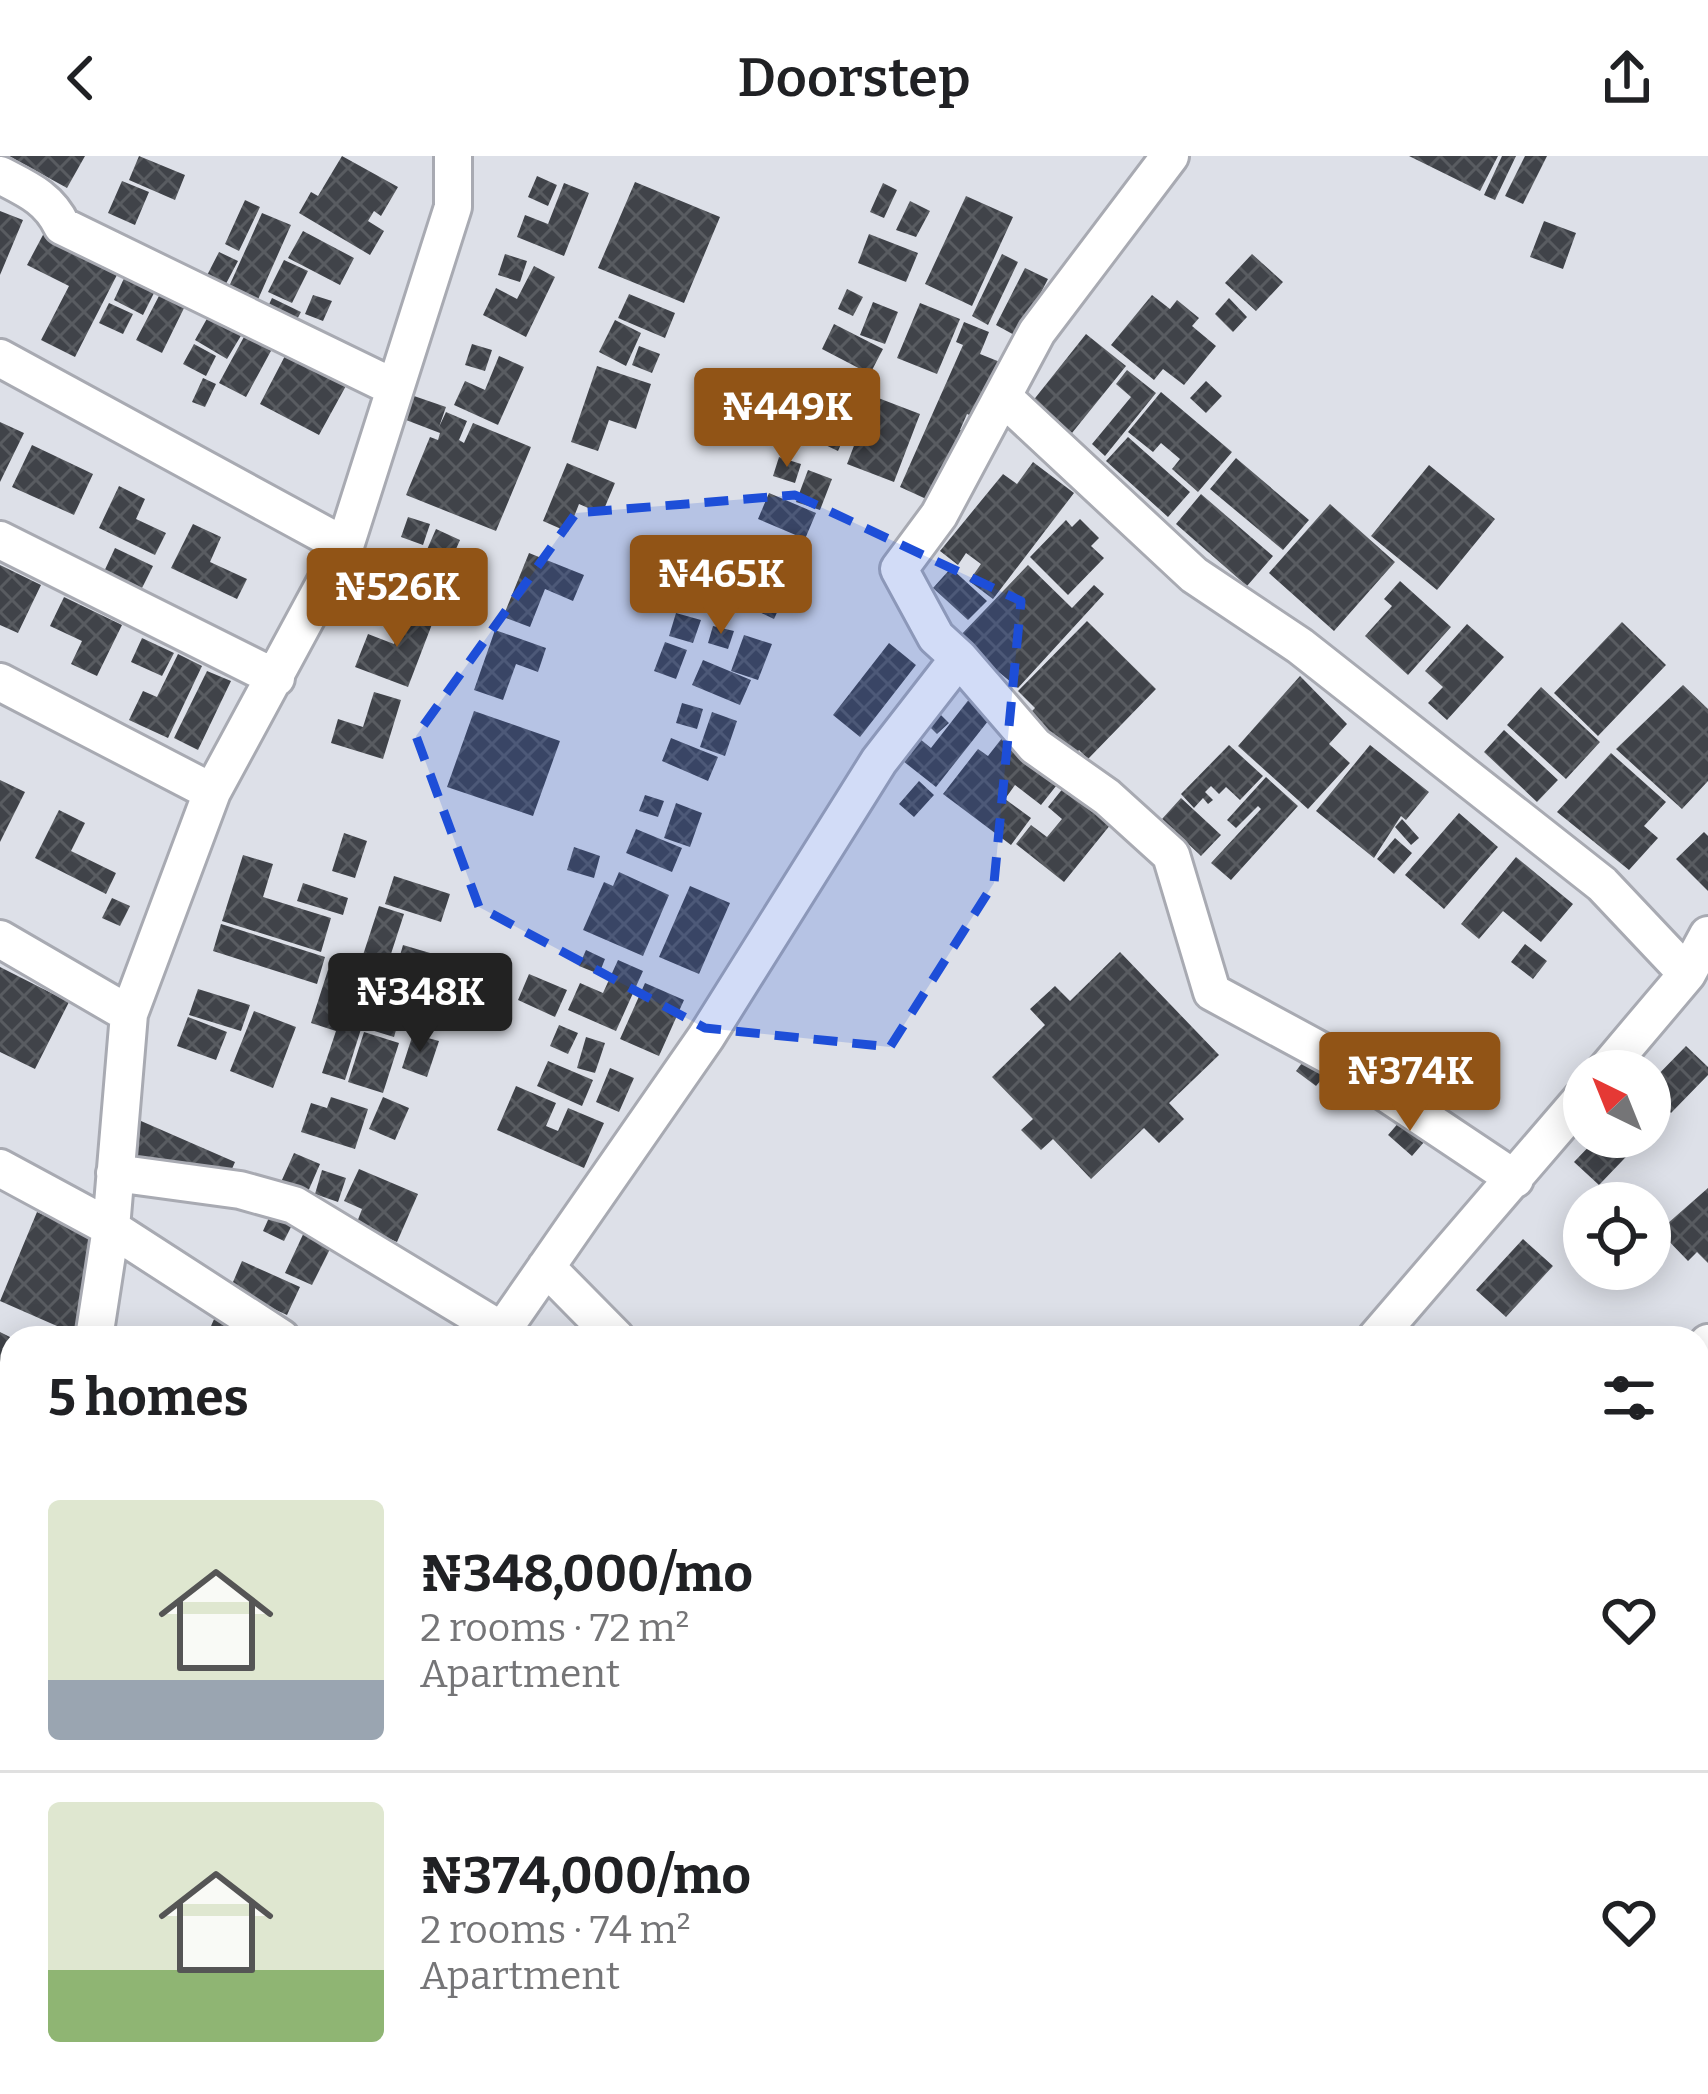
<!DOCTYPE html>
<meta charset="utf-8">
<style>
body{margin:0;font-family:Bitter,serif;background:#f6f6f6;color:#202124;height:100vh;display:flex;flex-direction:column;font-size:45px;white-space:nowrap}
*{box-sizing:border-box;margin:0}
p{font-size:39px;color:#757577}
.icon{flex:none;width:66px;height:66px;fill:none;stroke:currentColor;stroke-width:2;stroke-linecap:round;stroke-linejoin:round}
.map{position:relative;flex:1;overflow:hidden}
.side{position:absolute;left:0px;top:1170px;width:1710px;height:768px;display:flex;flex-direction:column;background:#fff;border-radius:36px 36px 0 0;box-shadow:0 6px 30px #0003}
.side>*{flex:none}
.needle{width:78px;rotate:317deg}
.controls{position:absolute;left:1563px;top:894px;display:grid;gap:24px}
.controls a{display:grid;place-items:center;width:108px;height:108px;border-radius:50%;background:#fff;box-shadow:0 6px 30px #0003;font-size:60px}
.price{position:absolute;translate:-50% -102px;padding:0 27px;border-radius:12px;background:#915416;color:#fff;font-size:39px;line-height:78px;filter:drop-shadow(0 3px 6px #0008)}
.price::after{content:'';position:absolute;left:50%;top:72px;width:36px;height:27px;margin-left:-18px;background:inherit;clip-path:polygon(0 0,100% 0,50% 100%)}
.price.on{background:#222;color:#fff}
ul{padding:0;list-style:none}
li{display:flex;align-items:center;gap:36px;height:300px;padding:0 48px}
li+li{border-top:3px solid #e0e0e0}
li span{display:grid;place-items:center;flex:none;width:336px;height:240px;border-radius:12px;color:#555}
li>.icon{margin-inline-start:auto}
span .icon{width:144px;height:144px;fill:#fffc;stroke-width:1}
li b{font-size:51px}
h2{display:flex;justify-content:space-between;align-items:center;height:144px;padding:0 48px;font-size:51px}
header{display:flex;justify-content:space-between;align-items:center;height:156px;padding:0 48px;background:#fff;font-size:54px;font-weight:600}
.map>svg:first-child{display:block}
.building{fill:url(#building-cross-hatch)}
.lines{fill:none;stroke-linecap:round;stroke-linejoin:round}
.minor-casing{stroke:#a8aab2;stroke-width:42}
.minor{stroke:#fff;stroke-width:36}
.marked{fill:#1d4ed8;fill-opacity:0.2;stroke:#1d4ed8;stroke-width:9;stroke-dasharray:24 15;stroke-linejoin:round}
</style>
<header><svg class="icon" aria-label="back" viewBox="0 0 24 24"><path d="M15 5l-7 7 7 7"/></svg>Doorstep<svg class="icon" aria-label="share" viewBox="0 0 24 24"><path d="M12 15V3M7 8l5-5 5 5M5 13v7h14v-7"/></svg></header>
<div class="map">
<svg width="1708" height="1938" viewBox="0 0 1708 1938">
<defs>
<pattern id="building-cross-hatch" width="8" height="8" patternUnits="userSpaceOnUse" patternTransform="scale(3)"><rect width="8" height="8" fill="#404349"/><path d="M0 0l8 8M0 8l8-8" fill="none" stroke="#595c61"/></pattern>
</defs>
<rect width="100%" height="100%" fill="#dde0e8"/>
<path class="building" d="M9 0H85L67 32Z
M139 0 185 19 175 44 129 24Z
M342 0 398 31 381 60 374 55 368 65 384 75 370 99 299 57 311 36 318 40Z
M1409 0H1498L1480 35Z
M1502 0H1516L1495 44 1484 39Z
M1525 0H1547L1523 48 1505 40Z
M537 20 557 29 548 50 528 41Z
M122 25 149 36 135 69 108 57Z
M635 26 720 61 684 147 598 112Z
M564 27 589 37 564 100 517 81 525 59 548 68Z
M883 27 897 34 884 62 870 56Z
M966 40 1013 61 972 150 925 128Z
M245 44 260 51 239 95 225 88Z
M910 45 930 55 916 81 896 74Z
M0 55 23 64 0 119Z
M262 57 291 69 252 157 223 144Z
M1544 65 1576 77 1563 113 1530 101Z
M303 75 354 102 340 129 288 102Z
M44 77 119 115 75 201 41 184 69 130 27 109Z
M869 78 918 97 906 126 858 107Z
M219 96 238 105 219 141 201 131Z
M505 98 527 105 520 126 498 119Z
M1002 98 1018 106 988 169 972 160Z
M1252 98 1283 126 1256 155 1225 127Z
M284 104 308 115 292 147 268 136Z
M534 110 555 121 526 181 483 159 496 132 517 143Z
M1025 112 1048 123 1018 181 996 169Z
M126 118 156 133 143 159 114 144Z
M847 133 863 141 853 160 838 153Z
M160 138 185 150 162 197 136 184Z
M629 138 675 157 665 182 618 162Z
M313 139 332 145 323 165 305 158Z
M1152 139 1170 153 1177 144 1199 162 1192 170 1216 190 1184 229 1163 213 1154 224 1111 189Z
M272 142 301 156 290 176 262 163Z
M1229 142 1247 161 1233 176 1215 158Z
M873 146 898 156 885 188 860 179Z
M109 147 133 158 123 178 99 167Z
M920 147 960 163 937 218 897 202Z
M209 159 242 178 227 203 195 184Z
M615 164 641 177 626 210 599 196Z
M964 166 989 176 980 198 1000 206 975 261 967 258 960 274 967 276 935 347 900 331 963 189 956 186Z
M834 168 883 193 870 218 822 193Z
M1086 178 1126 210 1072 277 1032 246Z
M245 179 272 193 246 241 219 227Z
M194 188 216 200 206 220 183 208Z
M472 188 492 194 485 215 465 209Z
M639 190 660 198 652 217 632 209Z
M287 196 347 228 319 279 260 248Z
M499 200 524 211 498 269 454 249 465 225 485 234Z
M597 210 651 228 636 273 609 264 598 295 571 286Z
M1127 214 1156 237 1105 300 1092 288 1131 241 1116 228Z
M203 222 216 228 205 251 192 246Z
M842 225 867 234 857 264 832 255Z
M1206 225 1222 240 1206 257 1190 242Z
M819 235 832 238 827 252 815 249Z
M1161 236 1232 296 1198 336 1172 313 1180 303 1161 287 1153 296 1128 276Z
M414 240 446 251 439 271 446 256 467 265 459 284 464 287 473 267 531 291 496 375 406 339 430 281 438 284 440 277 406 264Z
M873 240 920 258 894 326 847 308Z
M806 247 850 267 838 295 794 274Z
M0 266 24 277 0 326Z
M1128 281 1190 336 1168 361 1106 305Z
M32 289 93 318 74 359 12 331Z
M779 301 801 308 795 327 773 320Z
M1236 302 1309 364 1283 394 1210 333Z
M1033 306 1074 337 993 443 969 425 981 408 966 397 958 409 940 395 1003 318 1017 328Z
M567 307 615 327 602 358 579 348 568 376 543 365Z
M1429 309 1495 363 1437 434 1371 380Z
M808 314 832 323 820 354 796 346Z
M119 330 145 343 136 363 166 377 155 399 99 372Z
M769 337 816 357 805 383 758 363Z
M1201 338 1273 400 1247 430 1176 368Z
M1330 348 1395 406 1334 475 1269 417Z
M408 361 430 368 423 389 401 381Z
M1080 363 1099 382 1091 390 1104 402 1068 439 1030 401 1066 364 1072 371Z
M193 368 221 381 210 406 247 423 237 443 171 412Z
M436 373 460 384 433 445 386 424 399 395 422 405Z
M748 381 767 386 762 405 743 400Z
M776 391 805 400 793 435 764 426Z
M115 392 153 410 139 438 102 420Z
M529 397 584 419 573 445 545 433 530 471 503 461Z
M0 409 41 429 18 477 0 469Z
M1028 409 1072 452 1094 429 1104 438 1018 532 958 482Z
M951 412 987 445 968 464 933 432Z
M740 416 786 437 774 463 728 441Z
M1400 425 1451 471 1408 519 1365 480 1392 450 1384 443Z
M64 441 122 469 97 520 71 508 82 485 50 470Z
M409 452 434 463 408 531 355 511 368 478 394 488Z
M676 457 701 464 693 487 669 480Z
M1087 465 1156 533 1088 603 1079 594 1072 602 1028 559 1035 552 1018 535Z
M1622 466 1666 509 1598 580 1554 537Z
M1467 468 1504 501 1447 564 1428 547 1443 531 1425 515Z
M713 470 734 475 728 493 708 487Z
M495 474 546 492 538 516 516 508 503 544 474 534Z
M744 479 772 488 758 524 731 515Z
M142 482 174 497 162 520 131 506Z
M665 486 687 494 676 523 654 515Z
M889 487 916 509 860 581 833 559Z
M178 498 202 510 168 582 129 564 143 535 157 541Z
M703 504 751 524 740 549 692 529Z
M207 515 231 525 198 594 174 582Z
M1300 520 1347 568 1329 588 1350 607 1308 653 1238 590Z
M1683 529 1708 553V625L1682 653 1616 593Z
M1541 531 1600 586 1566 623 1507 569Z
M374 536 401 544 383 603 331 587 338 563 363 571Z
M970 542 992 560 936 631 903 605 920 583 931 592Z
M682 547 703 553 697 573 676 567Z
M474 555 560 585 533 660 447 631Z
M712 556 737 565 725 600 700 591Z
M938 556 949 567 937 578 927 568Z
M1504 574 1558 624 1537 646 1484 596Z
M671 582 718 601 708 625 662 605Z
M1002 582 1060 625 1041 649 1015 629 1005 643 1031 662 1011 689 943 638 978 593 988 600Z
M1229 589 1263 620 1240 644 1226 631 1219 638 1211 630 1205 636 1213 644 1208 648 1203 642 1194 652 1181 638Z
M1370 589 1429 636 1406 664 1401 660 1374 702 1316 655Z
M1611 597 1666 646 1644 670 1658 682 1629 714 1557 656Z
M1266 621 1298 650 1231 724 1211 707 1261 653 1258 650 1236 672 1227 664Z
M0 624 25 636 0 686Z
M919 625 934 639 914 661 899 648Z
M1064 631 1111 668 1064 726 1016 688 1031 669 1047 681 1062 663 1048 651Z
M645 639 664 645 658 661 639 655Z
M1181 642 1221 679 1201 700 1162 663Z
M676 647 702 657 690 691 664 682Z
M59 654 85 667 71 695 116 717 106 738 35 702Z
M1459 657 1498 691 1444 753 1405 719Z
M1402 663 1419 682 1411 689 1395 671Z
M636 673 682 692 672 716 626 697Z
M1704 676 1708 680V735L1676 703Z
M344 677 367 685 355 722 332 715Z
M1395 682 1412 697 1394 718 1377 703Z
M574 691 600 700 594 722 567 714Z
M243 699 273 708 263 741 331 762 321 796 222 765Z
M1516 701 1573 748 1541 786 1503 755 1479 783 1461 768Z
M619 716 669 739 643 800 583 774 604 726 613 730Z
M394 720 450 738 441 766 385 748Z
M303 727 348 742 343 759 297 745Z
M690 730 730 747 699 818 659 801Z
M112 742 130 750 120 770 102 762Z
M379 750 404 758 388 807 363 799Z
M221 768 325 801 317 828 213 795Z
M1525 788 1547 805 1533 823 1511 806Z
M403 789 430 797 423 818 397 810Z
M586 794 605 803 599 818 579 810Z
M1120 796 1219 899 1169 947 1184 963 1159 987 1144 972 1091 1023 1053 983 1041 994 1021 974 1033 963 992 921 1045 869 1030 853 1055 830 1070 845Z
M618 804 643 815 616 875 568 854 580 827 603 837Z
M0 811 69 846 35 913 0 896Z
M328 814 351 821 337 865 361 873 345 924 322 917 336 875 311 867Z
M529 818 567 834 555 861 518 844Z
M645 827 684 844 659 900 620 883Z
M198 833 250 849 241 875 189 859Z
M354 839 402 853 394 881 345 866Z
M254 855 296 871 273 932 230 915Z
M188 861 227 876 216 904 177 890Z
M559 869 578 877 568 898 550 890Z
M364 876 399 887 383 937 348 926Z
M413 878 439 885 427 921 402 912Z
M586 881 605 887 595 917 577 912Z
M1686 890 1708 911V919L1671 957 1662 947 1656 952 1650 946V927Z
M1310 896 1331 912 1316 930 1296 915Z
M548 905 593 924 582 950 537 930Z
M610 912 634 922 619 956 596 946Z
M516 930 556 947 546 970 558 975 568 952 604 967 584 1012 497 974Z
M331 941 368 953 355 993 301 976 311 947 327 952Z
M383 941 409 952 395 984 369 973Z
M1407 957 1431 978 1412 1000 1388 979Z
M141 965 235 1006 218 1045 124 1004Z
M1598 981H1645L1599 1029 1574 1006Z
M294 997 320 1008 307 1038 281 1026Z
M359 1013 418 1038 397 1086 356 1069 362 1053 344 1045Z
M322 1014 346 1022 338 1046 315 1038Z
M1708 1032V1107L1697 1096 1688 1105 1659 1075Z
M272 1055 294 1065 284 1085 263 1075Z
M37 1056 120 1093 82 1181 0 1145Z
M307 1070 335 1083 312 1129 285 1117Z
M1523 1083 1553 1110 1506 1161 1476 1134Z
M242 1105 300 1131 287 1159 230 1133Z
M215 1161 244 1174 240 1182 207 1179Z
M0 1176 12 1182V1231L0 1226Z
M1708 1237V1275L1698 1287V1248Z
M1708 1285V1366L1705 1369 1698 1362V1295Z
M12 1494V1551L0 1542V1503L4 1506Z
M0 1560 12 1568 0 1588Z
M1708 1595V1622L1698 1614Z
M0 1624 12 1632V1667L0 1658Z
M1698 1628 1708 1636V1737L1703 1744 1698 1740Z
M1698 1745 1708 1753V1850L1698 1862 1708 1871V1923L1701 1930 1698 1927Z
M0 1792 12 1802V1874L0 1864Z
M12 1890V1926H31L21 1938H0V1905Z
M35 1926H75L90 1938H25Z
M80 1926H135L125 1938H95Z
M169 1926H208L197 1938H158Z
M312 1926H396L383 1938H298Z
M662 1926H698L714 1938H678Z
M730 1926H778L768 1938H720Z
M789 1926H815L822 1931 818 1938H781Z
M1014 1926H1063L1077 1938H1027Z
M1080 1926H1095L1086 1938 1075 1932Z
M1110 1926 1123 1938H1098Z
M1164 1926H1194L1185 1938H1154Z
M1341 1926H1377L1365 1938H1329Z
M1378 1926H1415L1428 1938H1390Z
M1518 1926H1556L1545 1938H1513Z"/>
<g class="lines">
<defs>
<path id="minor" d="M0 19C27 33 49 42 62 70L395 232
M0 202 345 390
M1003 241 1194 419 1300 490 1602 728 1687 818
M0 384 276 522
M959 502 1035 590 1107 641 1171 699 1212 836 1334 902 1515 1023
M0 526 212 636
M0 783 129 858
M1605 915 1687 818 1708 779
M0 1012 111 1072 281 1182
M115 1017 240 1034 294 1049 501 1174
M546 1111 616 1182
M94 1182 111 1072 129 858 212 636 345 390 453 51V0
M497 1182 706 881 879 605 959 502 936 481 899 413 939 359 1037 176 1170 0
M1376 1182 1584 940
M1698 1199 1708 1187
M0 1238 12 1244
M0 1363 12 1347
M1698 1423 1708 1433
M0 1454 12 1462
M1698 1540 1708 1530
M0 1738 12 1745
M251 1926 261 1938
M435 1926 445 1938
M626 1926 641 1938
M566 1938 582 1926
M1307 1938 1317 1926
M1496 1938 1507 1926"/>
</defs>
<use href="#minor" class="minor-casing"/>
<use href="#minor" class="minor"/>
</g>
<path class="marked" d="M795 339 1021 445 994 727 890 891 705 872 479 751 416 580 576 357Z"/>
</svg>
<div class="controls">
<a><svg class="needle" viewBox="-14 -14 28 28"><path d="M0-13l5 13h-10z" fill="#e53935"/><path d="M0 13l5-13h-10z" fill="#757577"/></svg></a>
<a><svg class="icon" aria-label="locate" viewBox="0 0 24 24"><circle cx="12" cy="12" r="6"/><path d="M12 2v4M12 18v4M2 12h4M18 12h4"/></svg></a>
</div>
<b class="price" style="left:787px;top:314px">₦449K</b>
<b class="price" style="left:721px;top:481px">₦465K</b>
<b class="price" style="left:397px;top:494px">₦526K</b>
<b class="price on" style="left:420px;top:899px">₦348K</b>
<b class="price" style="left:1410px;top:978px">₦374K</b>
<section class="side">
<h2>5 homes<svg class="icon" aria-label="filters" viewBox="0 0 24 24"><path d="M4 7h16M4 17h16"/><circle cx="9" cy="7" r="2"/><circle cx="15" cy="17" r="2"/></svg></h2>
<ul>
<li><span style="background:linear-gradient(#dfe7d0 75%,#9aa5b1 0)"><svg class="icon" aria-label="home" viewBox="0 0 24 24"><path d="M3 11l9-7 9 7M6 9v11h12V9"/></svg></span><div><b>₦348,000/mo</b><p>2 rooms · 72 m²</p><p>Apartment</p></div><svg class="icon" aria-label="heart" viewBox="0 0 24 24"><path d="M12 20l-8-8c-3-5 5-10 8-4 3-6 11-1 8 4z"/></svg></li>
<li><span style="background:linear-gradient(#dfe7d0 70%,#8fb573 0)"><svg class="icon" aria-label="home" viewBox="0 0 24 24"><path d="M3 11l9-7 9 7M6 9v11h12V9"/></svg></span><div><b>₦374,000/mo</b><p>2 rooms · 74 m²</p><p>Apartment</p></div><svg class="icon" aria-label="heart" viewBox="0 0 24 24"><path d="M12 20l-8-8c-3-5 5-10 8-4 3-6 11-1 8 4z"/></svg></li>
</ul>
</section>
</div>
